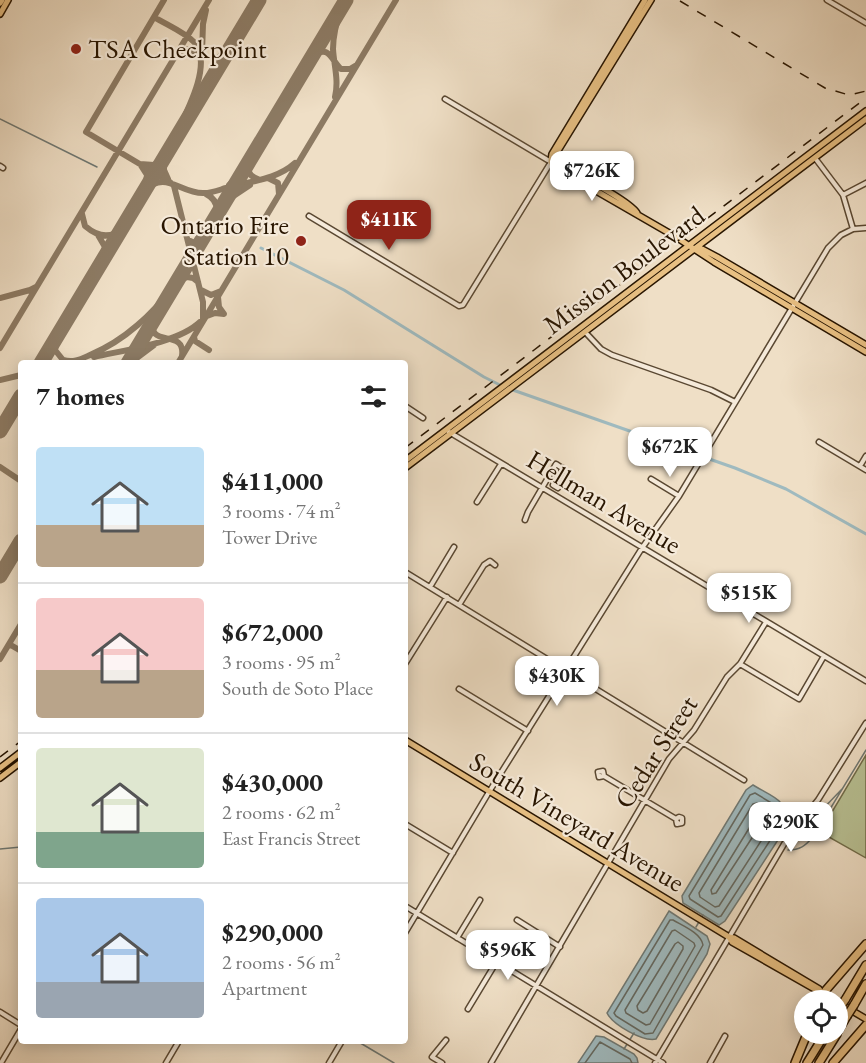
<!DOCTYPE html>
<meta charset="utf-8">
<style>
body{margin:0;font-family:"EB Garamond",serif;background:#f2f2f2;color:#222;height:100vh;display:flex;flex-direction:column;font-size:22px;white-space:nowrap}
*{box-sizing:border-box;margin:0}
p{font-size:20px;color:#767676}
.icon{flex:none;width:33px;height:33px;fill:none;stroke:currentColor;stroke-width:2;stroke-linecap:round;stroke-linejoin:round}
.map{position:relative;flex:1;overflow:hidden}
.sheet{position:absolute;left:18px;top:360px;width:390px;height:684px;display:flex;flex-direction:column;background:#fff;border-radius:6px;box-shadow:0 3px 15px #0003}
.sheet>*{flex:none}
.buttons{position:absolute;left:794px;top:990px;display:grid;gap:12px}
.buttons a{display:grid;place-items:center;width:54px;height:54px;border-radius:50%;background:#fff;box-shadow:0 3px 15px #0003;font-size:30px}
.price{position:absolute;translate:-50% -51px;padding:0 14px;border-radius:12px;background:#fff;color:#222;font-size:20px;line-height:39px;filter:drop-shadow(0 2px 3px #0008)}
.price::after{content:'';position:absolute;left:50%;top:36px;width:18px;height:14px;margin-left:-9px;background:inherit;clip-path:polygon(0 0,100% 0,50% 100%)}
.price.selected{background:#8f2418;color:#fff}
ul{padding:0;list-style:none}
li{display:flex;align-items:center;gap:18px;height:150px;padding:0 18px}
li+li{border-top:2px solid #e0e0e0}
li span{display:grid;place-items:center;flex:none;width:168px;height:120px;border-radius:6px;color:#555}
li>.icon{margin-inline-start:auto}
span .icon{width:72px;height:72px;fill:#fffc;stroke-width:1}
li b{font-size:26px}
h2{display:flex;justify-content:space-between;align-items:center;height:72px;padding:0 18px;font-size:26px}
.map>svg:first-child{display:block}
.green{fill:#b9c295;stroke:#706c4a;stroke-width:1.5}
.water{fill:#9fbabf;stroke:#6f7873;stroke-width:1.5}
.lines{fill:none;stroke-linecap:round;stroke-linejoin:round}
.shore{stroke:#646860;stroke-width:1.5}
.stream{stroke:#6f7873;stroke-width:1.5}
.canal{stroke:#9fbabf;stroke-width:3}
.taxiway{stroke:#8c7a63;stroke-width:6}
.runway{stroke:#8c7a63;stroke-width:15}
.minor-casing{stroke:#5a4832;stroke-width:7}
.major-casing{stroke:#281500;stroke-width:8}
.highway-casing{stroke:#281500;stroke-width:10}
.minor{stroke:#f5eada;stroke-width:4}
.major{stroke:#e8c083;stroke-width:5}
.highway{stroke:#e8c083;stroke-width:7}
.rail{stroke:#281500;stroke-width:1.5;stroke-dasharray:10 10;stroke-linecap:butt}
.highway-bridge-casing{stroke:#281500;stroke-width:10;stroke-linecap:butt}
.highway-bridge{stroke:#e8c083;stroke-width:7}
.poi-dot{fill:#8f2418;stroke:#f5eada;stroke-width:2}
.labels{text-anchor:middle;stroke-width:4.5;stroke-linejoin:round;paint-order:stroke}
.poi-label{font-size:27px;fill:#281500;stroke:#f5eada;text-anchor:start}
.street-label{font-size:27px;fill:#281500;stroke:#f5eada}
</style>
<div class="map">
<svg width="866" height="1063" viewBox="0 0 866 1063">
<rect width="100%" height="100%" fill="#efdfc6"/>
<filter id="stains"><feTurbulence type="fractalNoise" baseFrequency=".00333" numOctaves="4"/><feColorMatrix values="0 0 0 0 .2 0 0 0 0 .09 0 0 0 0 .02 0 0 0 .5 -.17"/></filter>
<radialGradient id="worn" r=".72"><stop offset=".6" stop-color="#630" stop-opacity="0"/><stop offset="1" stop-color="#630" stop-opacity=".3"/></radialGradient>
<path class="green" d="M866 755V858L820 832Z"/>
<path class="water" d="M753 785C774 798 784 797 789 823L725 921 719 925 683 903 682 896 746 790Z
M669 911 707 936 710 944 707 954 656 1039C643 1042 613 1025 607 1013Z
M596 1036 604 1037 634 1054 637 1058 638 1063H578Z"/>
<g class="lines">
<path class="shore" d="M755 793 778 807 782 822 721 916 718 917 690 899 689 896 750 795Z
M757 803 773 813 774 821 719 906 715 907 700 897 699 893 753 804Z
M759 815 763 818V821L716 893 712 894 711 890 756 817Z
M670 920H673C683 926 701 933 703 945L653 1033 645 1034 616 1016 614 1013Z
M675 930 694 943 695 946 650 1024 646 1025 626 1013 625 1010 672 931Z
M678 942 683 946V949L647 1011 643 1013 638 1010 637 1006 675 944Z
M585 1063 600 1042 630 1059 632 1063"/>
<path class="stream" d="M0 119 97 167
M818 814 842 789
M0 849 21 847
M788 850C800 850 805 846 813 837L866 750
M696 927 703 915
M357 1041 394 1063
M624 1049 634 1033"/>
<path class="canal" d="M261 248 344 290 484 377 504 387
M510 389 735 468 786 489 866 534"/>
<path class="taxiway" d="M164 0 86 132 170 182 174 186 203 302V319
M154 17C167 25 184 32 194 42 218 68 173 134 164 161V170L168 179
M180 51 190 49 199 56
M202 53 203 24 206 10
M312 57C329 43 331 60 341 69H350L355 66
M335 97C339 80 334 66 333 49 333 34 337 20 342 6
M250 159C246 169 248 176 258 179
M268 178 278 183 279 194
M229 185 243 171
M145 189 147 175 140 164 154 165 163 158
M144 191C166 169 180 194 204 193 212 193 219 190 226 188 250 181 276 180 295 163
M206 194C216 199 219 207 215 218
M82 214 85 226C98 237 111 240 123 227
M217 214 232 197 250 185
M98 235 105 247 102 260
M188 240 197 244 203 237
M194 261 198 246
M176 282 187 277 193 278 198 282
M201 290 211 295 221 291
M0 298 30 290 36 287
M207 316 215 313 224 314 219 307 218 297
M154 319C145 350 186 327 182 356
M57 336 55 350 63 360C74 363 81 359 90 355 126 340 152 314 176 284
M194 337 195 341 209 350
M0 348 209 0
M94 357C124 350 178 343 200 322
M37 363 51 346
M130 363 154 345
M178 363 396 0
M0 380 21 375
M0 467 21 481
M17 548 21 545
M9 644 21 651
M0 659 21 624"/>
<path class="runway" d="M41 363 259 0
M128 363 346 0
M0 431 21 396
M0 576 21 541"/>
<defs>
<path id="minor" d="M827 0 866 23
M815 158 843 195 853 229 866 228
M0 166 3 168
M843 195 866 183
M309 216 459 306 463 305 551 162 445 99
M586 333 601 349 612 355 711 390 735 402
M405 406 423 418
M449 432 866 681
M819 442 866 470
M860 466 866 456
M651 479 679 496
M477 502 501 464
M525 520 528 512 556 464 568 472 558 488 553 485 563 468
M405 572 744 780
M430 587 454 547
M459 605 484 565 490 561 495 565
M405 664 447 597
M740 664 799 699 824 656
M459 689 528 731
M604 776 603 771 598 772 599 777 604 776 676 819 677 824 682 823V818L679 817 676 819
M405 824 453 853
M405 906 663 1063
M517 920 560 947
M405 933 489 792 642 548 679 496 828 248 841 235 853 229
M457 938 480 900
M468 1009 497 961
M0 1012 21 1025
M1 1063 21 1029
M166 1063 179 1041
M329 1063 342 1041
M442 1063 432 1057 446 1040
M491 1063 669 759 694 730 727 677 740 664 766 622
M655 1063 790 834 818 800 866 723
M710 1063 725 1036"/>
<path id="major" d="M0 3 2 0
M0 14 8 0
M551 160 552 154 645 0
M551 162 553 166 676 237 714 262 866 352
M551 162 651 0
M551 162 557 163C573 172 629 200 637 213
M696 249H702L717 257 866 345
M405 461 866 111
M405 468 866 119
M405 740 729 937 734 938 819 989 823 994
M0 768 21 752
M0 778 21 762
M729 937 732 942 834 1000
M837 1002 866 1019"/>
<path id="highway" d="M820 1000 826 990 866 944
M845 1000 866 965
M854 1005 866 984
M837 1033 847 1016
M795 1063 807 1034
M807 1063 825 1034
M819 1063 837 1034
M833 1063 866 1025"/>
</defs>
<use href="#minor" class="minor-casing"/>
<use href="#major" class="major-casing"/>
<use href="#highway" class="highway-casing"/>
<use href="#minor" class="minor"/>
<use href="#major" class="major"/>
<use href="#highway" class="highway"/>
<path class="rail" d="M680 1 825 88 849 95 866 91
M405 448 866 98
M0 757 21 741"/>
<defs>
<path id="highway-bridge" d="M838 1010 845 1000
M847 1016 854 1005"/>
</defs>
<use href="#highway-bridge" class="highway-bridge-casing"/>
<use href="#highway-bridge" class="highway-bridge"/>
</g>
<g class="poi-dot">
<circle cx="76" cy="49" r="6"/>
<circle cx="301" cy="241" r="6"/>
</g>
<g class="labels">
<g class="poi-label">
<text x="88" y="58">TSA Checkpoint</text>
<text x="289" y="234" text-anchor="end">Ontario Fire<tspan x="289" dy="31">Station 10</tspan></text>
</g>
<g class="street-label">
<text transform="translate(624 270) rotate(-37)" y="9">Mission Boulevard</text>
<text transform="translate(604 502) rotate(31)" y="9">Hellman Avenue</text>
<text transform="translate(656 752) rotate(-57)" y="9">Cedar Street</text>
<text transform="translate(577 822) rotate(31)" y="9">South Vineyard Avenue</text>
</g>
</g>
<rect width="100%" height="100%" filter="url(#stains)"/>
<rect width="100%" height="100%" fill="url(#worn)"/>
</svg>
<div class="buttons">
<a><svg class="icon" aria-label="locate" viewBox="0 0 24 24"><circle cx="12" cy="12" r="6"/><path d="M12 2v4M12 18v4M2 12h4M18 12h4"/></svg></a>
</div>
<b class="price" style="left:592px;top:202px">$726K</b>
<b class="price selected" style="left:389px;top:251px">$411K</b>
<b class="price" style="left:670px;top:478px">$672K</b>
<b class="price" style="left:749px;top:624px">$515K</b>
<b class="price" style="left:557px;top:707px">$430K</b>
<b class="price" style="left:791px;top:853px">$290K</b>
<b class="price" style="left:508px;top:981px">$596K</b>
<section class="sheet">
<h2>7 homes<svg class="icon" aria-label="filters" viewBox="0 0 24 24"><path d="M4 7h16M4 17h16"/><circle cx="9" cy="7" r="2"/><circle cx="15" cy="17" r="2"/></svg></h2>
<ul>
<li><span style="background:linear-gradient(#bfe0f5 65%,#b9a48a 0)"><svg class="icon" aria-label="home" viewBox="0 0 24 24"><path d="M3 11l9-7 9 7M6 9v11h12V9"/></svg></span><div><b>$411,000</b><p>3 rooms · 74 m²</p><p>Tower Drive</p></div></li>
<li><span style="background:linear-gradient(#f6c9c9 60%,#b9a48a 0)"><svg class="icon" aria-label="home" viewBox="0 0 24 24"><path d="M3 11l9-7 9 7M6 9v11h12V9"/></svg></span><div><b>$672,000</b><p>3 rooms · 95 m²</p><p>South de Soto Place</p></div></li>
<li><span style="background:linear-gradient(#dfe7d0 70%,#7fa58c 0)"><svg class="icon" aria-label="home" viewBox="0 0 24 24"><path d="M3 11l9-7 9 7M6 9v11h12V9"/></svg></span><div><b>$430,000</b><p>2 rooms · 62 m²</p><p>East Francis Street</p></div></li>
<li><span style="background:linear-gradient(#a9c7e8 70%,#9aa5b1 0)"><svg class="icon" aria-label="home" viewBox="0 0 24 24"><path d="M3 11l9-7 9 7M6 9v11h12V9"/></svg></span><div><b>$290,000</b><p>2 rooms · 56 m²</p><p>Apartment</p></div></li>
</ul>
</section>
</div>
